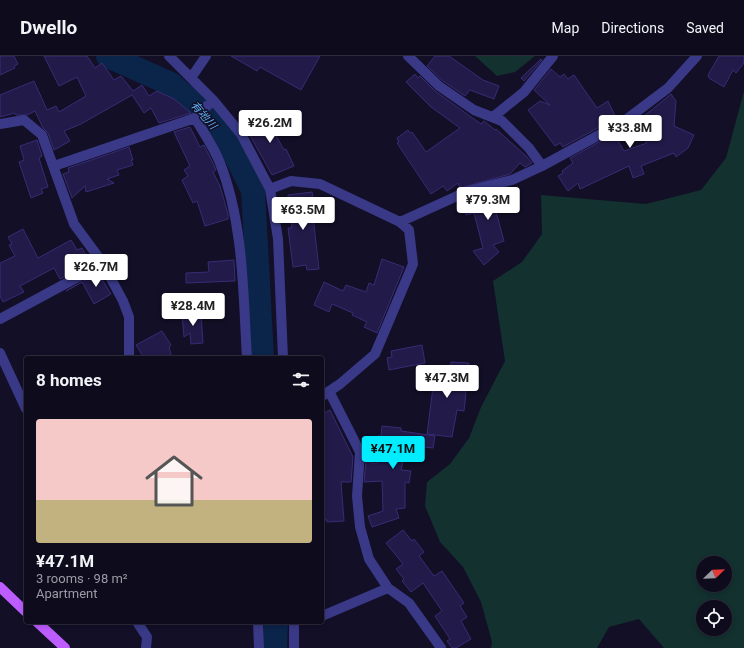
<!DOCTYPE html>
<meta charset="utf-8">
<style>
body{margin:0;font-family:Roboto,"Noto Sans JP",sans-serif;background:#1c192a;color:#f1f3f6;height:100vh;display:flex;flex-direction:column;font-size:15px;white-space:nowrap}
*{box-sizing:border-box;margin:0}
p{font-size:13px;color:#9b9ba4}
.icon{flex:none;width:22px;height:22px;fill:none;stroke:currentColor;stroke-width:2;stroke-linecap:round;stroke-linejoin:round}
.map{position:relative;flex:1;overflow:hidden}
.drawer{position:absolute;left:24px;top:300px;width:300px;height:268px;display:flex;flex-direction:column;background:#0e0b1d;border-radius:4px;box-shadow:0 2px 6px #0003,0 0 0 1px #2e2b3b}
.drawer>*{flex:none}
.needle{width:26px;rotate:67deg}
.controls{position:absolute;left:696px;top:500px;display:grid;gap:8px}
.controls a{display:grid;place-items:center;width:36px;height:36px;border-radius:50%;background:#0e0b1d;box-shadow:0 2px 6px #0003,0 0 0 1px #2e2b3b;font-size:20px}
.price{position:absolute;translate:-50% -34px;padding:0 9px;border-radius:4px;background:#fff;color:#222;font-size:13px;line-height:26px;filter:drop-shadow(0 1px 2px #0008)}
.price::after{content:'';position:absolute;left:50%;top:24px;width:12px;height:9px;margin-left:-6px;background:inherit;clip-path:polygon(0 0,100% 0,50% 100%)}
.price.on{background:#01edff;color:#111}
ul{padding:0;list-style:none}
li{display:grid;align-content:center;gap:8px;height:212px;padding:0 12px}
li span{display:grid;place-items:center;height:124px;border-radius:4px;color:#555}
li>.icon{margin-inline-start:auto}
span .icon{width:72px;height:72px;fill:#fffc;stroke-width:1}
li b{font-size:17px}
h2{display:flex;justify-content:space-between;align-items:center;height:48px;padding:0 12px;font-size:17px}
header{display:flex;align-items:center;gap:24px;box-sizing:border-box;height:56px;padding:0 20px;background:#0e0b1d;border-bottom:1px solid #2e2b3b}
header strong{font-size:19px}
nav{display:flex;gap:22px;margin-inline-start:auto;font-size:14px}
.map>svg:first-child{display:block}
.green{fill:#12312f;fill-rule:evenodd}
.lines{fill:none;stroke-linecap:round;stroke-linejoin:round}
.river{stroke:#0b244a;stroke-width:24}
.building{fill:#221a49;stroke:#382c75}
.minor{stroke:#393987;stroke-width:10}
.major{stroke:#bd5cff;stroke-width:10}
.labels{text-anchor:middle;stroke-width:3;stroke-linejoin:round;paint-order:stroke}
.water-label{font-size:11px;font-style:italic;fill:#63bbff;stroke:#120f27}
</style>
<header>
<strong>Dwello</strong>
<nav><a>Map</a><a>Directions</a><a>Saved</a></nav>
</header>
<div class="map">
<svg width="744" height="592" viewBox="0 0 744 592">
<rect width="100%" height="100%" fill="#120f27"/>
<path class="green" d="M475 0H535L515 16 497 20Z
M744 35V592H664L639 563 609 571 597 592H491L492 586 481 546 463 511 440 486 425 450 427 426 450 408 469 382 481 351 505 305 493 225 522 206 542 178 541 139 646 148 701 134 726 102ZM703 507H725V529H703ZM703 551H725V573H703Z"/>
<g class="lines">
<path class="river" d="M108 0 171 28 182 38 191 43 230 89 253 134 262 302
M275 592 276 566"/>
</g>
<path class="building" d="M0 0H14L18 8 14 10 15 12 0 19Z
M44 0H87L95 12 102 7 114 24 121 20 133 35 142 29 149 40 157 35 174 43 191 57 159 67 151 52 144 57 132 39 81 68 64 75 70 85 54 94 48 77 43 72 35 55 27 59H16L15 57 0 61V39L34 25 47 54 56 50 59 56 86 40 77 21 59 30Z
M231 0H320L301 34 260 11 257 15Z
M435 0H449L483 24 499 30 494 43 470 34 465 40 443 25 427 10Z
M719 0H744V7L736 17 733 14 724 31 709 22 708 19Z
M541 3 542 4 524 25 521 22Z
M551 13 560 21 564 18 568 23 574 19 597 52 608 45 616 62 563 91 560 87 555 90 528 54 540 45 550 49 534 34Z
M415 18 418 22 420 20 435 35 481 68 484 65 495 74 496 73 526 100 532 107 525 111 520 107 510 118 460 132 458 127 447 135 443 130 431 138 397 87 399 86 397 82 408 74 410 77 412 76 426 96 460 72 431 51 406 26Z
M671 38 676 45 674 70 694 79 688 92 676 101 674 97 641 110 644 118 633 122 629 110 580 133 578 127 568 135 558 120 563 117 562 115 573 107 570 102 614 78 624 95 647 87 633 69Z
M272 54 280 65 272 72 284 94 286 93 294 110 272 119 247 74Z
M190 71 200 91 204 89 213 107 216 114 213 116 220 130 228 158V163L205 170 197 145 193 147 182 124 188 120 184 114 190 110 174 76Z
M37 84 42 100 39 102 48 131 41 133 43 137 31 142 19 106 24 104 20 90Z
M129 91 133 104H131L133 109 117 114 119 119 107 123 114 127 86 136 85 130 72 142 63 118 69 116 68 112Z
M506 132 510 149 495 152 504 185 493 189 499 196 484 209 473 195 483 192 474 157 466 159 463 145Z
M312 136 316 159 313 160 319 213 307 214 306 209 293 211 288 172H292L288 139Z
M23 173 38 202 71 184 77 194 82 192 90 207 60 223 54 212 20 230 24 236 3 246 0 240V207L15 200 9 189 12 188 8 181Z
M382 203 404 211 377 277 364 271 367 266 352 259 353 257 332 248 329 256 314 249 324 226 343 235 346 229 366 236 369 227 374 229Z
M234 204 235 225 186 227V217L209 216 208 206Z
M98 217 111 238 94 248 82 226 66 235Z
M201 257 203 287 191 288 190 277 184 281 182 258Z
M162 275 171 289 169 291 172 302H144L136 289Z
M422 289 425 307 389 314 387 302 392 301 391 295Z
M451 306 469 307 464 355 457 354 452 381 427 378 433 331H429L430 316 450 318Z
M330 354 353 401 351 426H341L344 465 327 466 326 463H323L322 445V358Z
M382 370 401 372V375L435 380 433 392 407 389 401 414 411 415 409 427 405 426V452L396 453 399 462 372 471 368 460 383 455 382 425 364 426 366 405 376 408 378 380H381Z
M403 474 412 485 414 483 424 496 419 500 434 520 442 515 464 547 460 550 467 561 461 565 471 583 456 592H452L447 585 450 583 435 560 442 555 423 527 411 536 402 525 404 523 396 513 403 508 386 487Z"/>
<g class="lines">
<path class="minor" d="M169 0 213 44 241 78 270 133 278 183 283 302
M408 0 439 30 474 54 502 65 529 92 542 110
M191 22 206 0
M493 61 524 36 553 0
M195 62C203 76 214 91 220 107 244 168 243 238 247 302
M0 68 24 64 42 79 74 168 102 206 123 245 129 261V302
M54 110 195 62 213 44
M270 133 291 125 320 128 400 166 468 135 512 124 542 110 623 66 668 32 697 0
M0 263 89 215 102 206
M0 297 26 353
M329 335 360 396 357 440 360 471 369 503 388 532 409 547 441 592
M322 340 340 328 375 298 413 208 409 174 400 166
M322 560 388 532
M137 566 147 581 146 592
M258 566 259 592
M294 592V566"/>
<path class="major" d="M0 531 26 556
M37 566 65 592"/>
</g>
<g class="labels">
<g class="water-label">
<text transform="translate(204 59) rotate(49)" y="4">有地川</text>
</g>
</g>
</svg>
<div class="controls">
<a><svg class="needle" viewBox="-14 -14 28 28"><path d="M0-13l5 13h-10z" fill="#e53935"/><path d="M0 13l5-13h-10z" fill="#9b9ba4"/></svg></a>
<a><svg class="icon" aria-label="locate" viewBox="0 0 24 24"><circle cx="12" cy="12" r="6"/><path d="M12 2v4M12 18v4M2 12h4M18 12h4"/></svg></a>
</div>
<b class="price" style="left:270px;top:88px">¥26.2M</b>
<b class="price" style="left:630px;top:93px">¥33.8M</b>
<b class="price" style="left:488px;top:165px">¥79.3M</b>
<b class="price" style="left:303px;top:175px">¥63.5M</b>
<b class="price" style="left:96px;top:232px">¥26.7M</b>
<b class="price" style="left:193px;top:271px">¥28.4M</b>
<b class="price" style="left:447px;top:343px">¥47.3M</b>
<b class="price on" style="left:393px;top:414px">¥47.1M</b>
<section class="drawer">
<h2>8 homes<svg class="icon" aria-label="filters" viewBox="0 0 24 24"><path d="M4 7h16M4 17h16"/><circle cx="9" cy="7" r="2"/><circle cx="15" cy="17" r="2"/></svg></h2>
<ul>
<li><span style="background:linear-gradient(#f6c9c9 65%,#c2b280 0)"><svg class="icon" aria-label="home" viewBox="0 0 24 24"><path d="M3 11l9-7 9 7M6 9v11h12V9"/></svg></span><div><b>¥47.1M</b><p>3 rooms · 98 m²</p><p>Apartment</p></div></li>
</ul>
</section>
</div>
